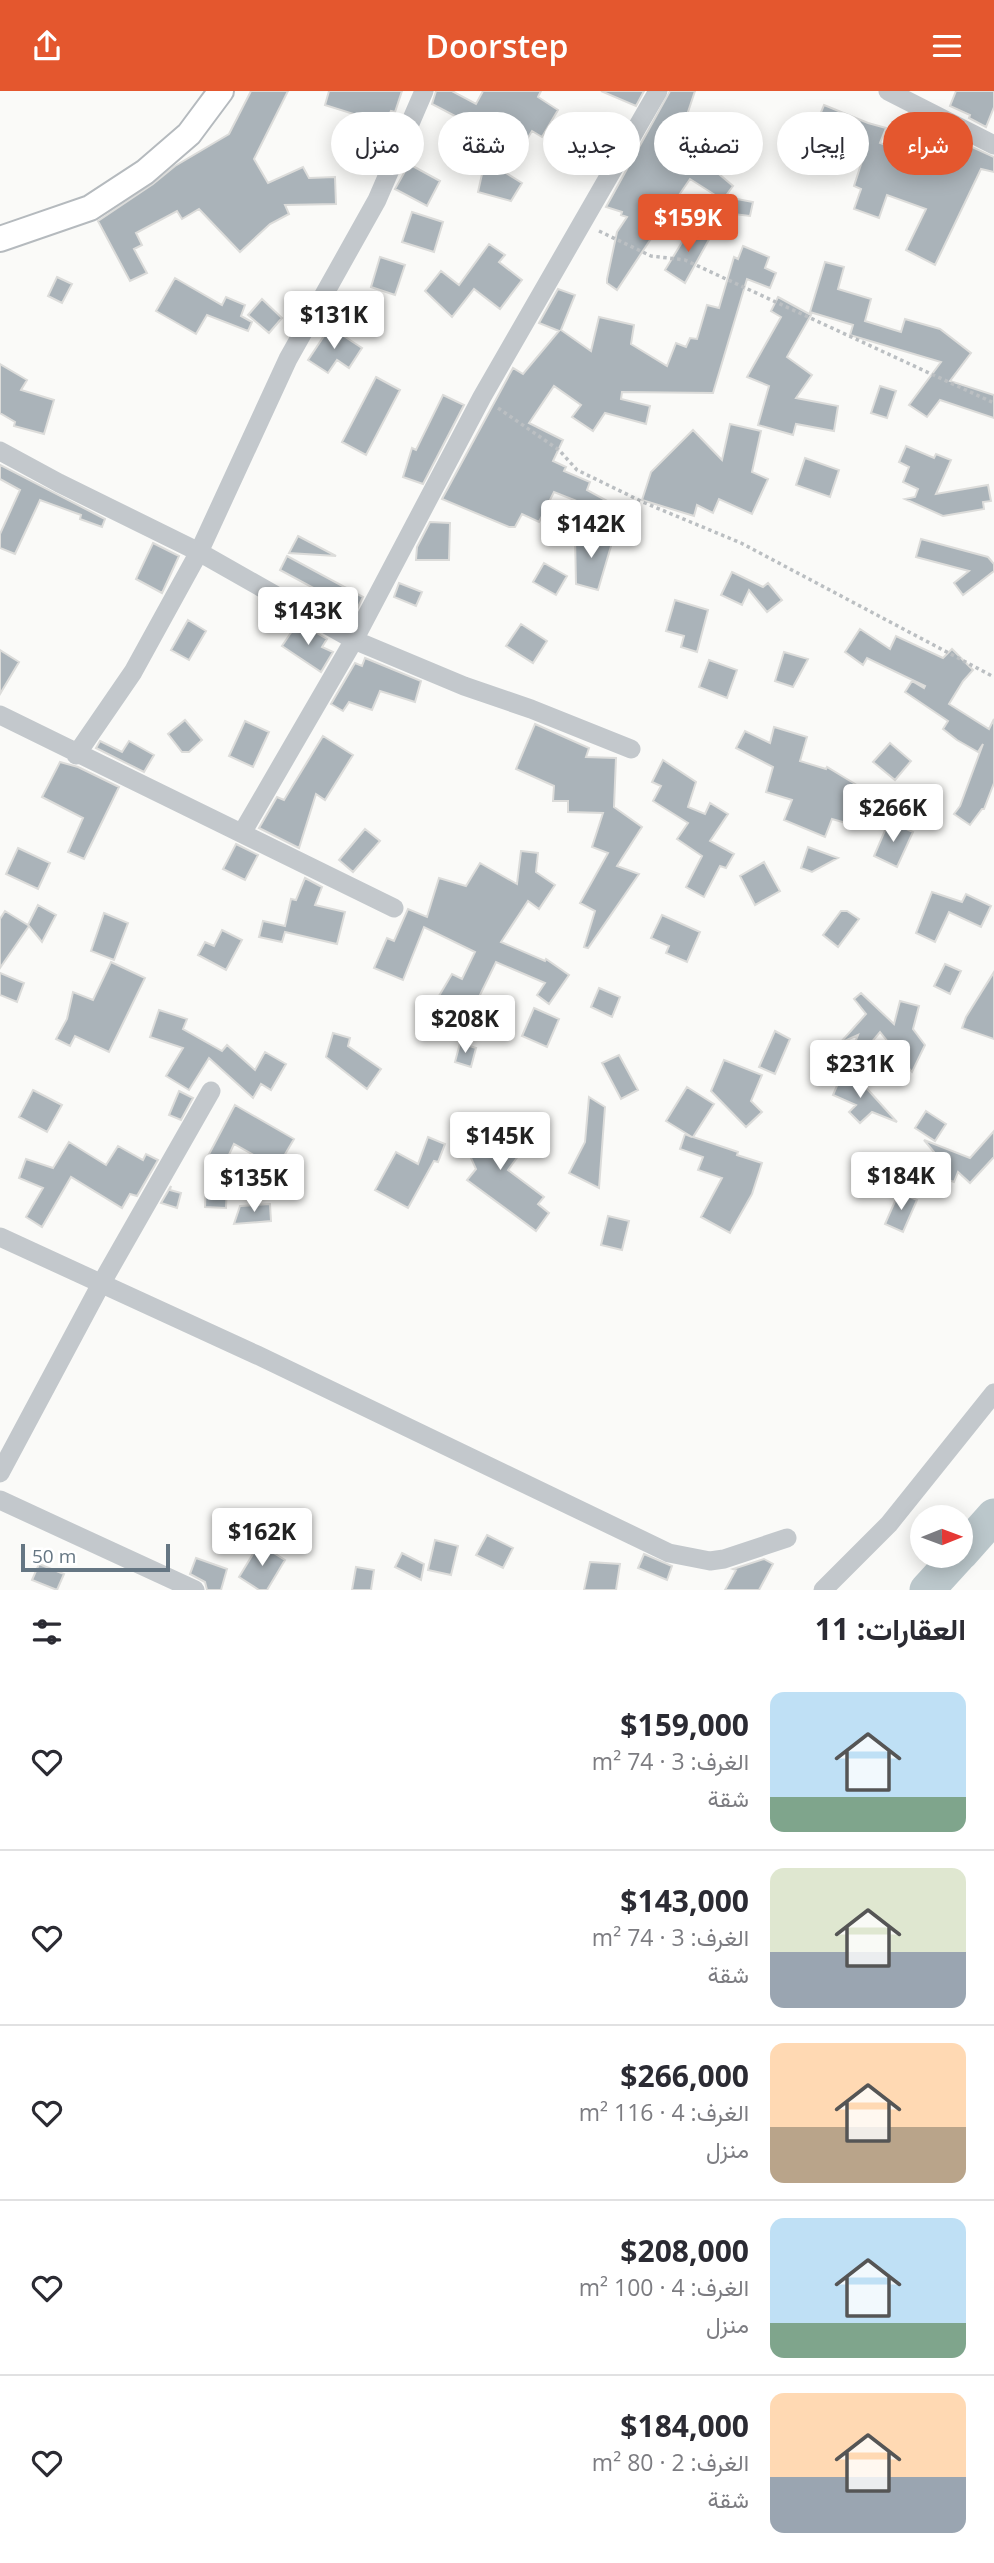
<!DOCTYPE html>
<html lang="ar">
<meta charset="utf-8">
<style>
body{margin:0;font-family:"Open Sans",Vazirmatn,sans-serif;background:#f7f7f7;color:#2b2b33;direction:rtl;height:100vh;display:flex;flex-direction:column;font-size:26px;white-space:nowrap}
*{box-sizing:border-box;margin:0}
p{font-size:23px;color:#7c7c81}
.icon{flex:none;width:38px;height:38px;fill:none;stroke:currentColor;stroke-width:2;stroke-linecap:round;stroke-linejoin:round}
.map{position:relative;height:1499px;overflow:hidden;direction:ltr}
.details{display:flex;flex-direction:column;background:#fff;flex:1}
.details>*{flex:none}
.guide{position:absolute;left:21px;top:21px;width:952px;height:63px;direction:rtl;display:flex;gap:14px}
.needle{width:46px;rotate:89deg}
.buttons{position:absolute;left:910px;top:1414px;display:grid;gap:14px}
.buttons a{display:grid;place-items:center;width:63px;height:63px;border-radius:50%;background:#fff;box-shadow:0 4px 18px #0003;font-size:35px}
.scale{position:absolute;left:21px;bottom:18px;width:149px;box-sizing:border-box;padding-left:7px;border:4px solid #657683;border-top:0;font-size:19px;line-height:24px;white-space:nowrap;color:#657683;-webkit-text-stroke:5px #fff;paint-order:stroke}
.price{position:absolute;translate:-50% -60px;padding:0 16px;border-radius:7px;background:#fff;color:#222;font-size:23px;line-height:46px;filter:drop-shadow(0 2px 4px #0008)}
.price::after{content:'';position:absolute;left:50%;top:42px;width:21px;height:16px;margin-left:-10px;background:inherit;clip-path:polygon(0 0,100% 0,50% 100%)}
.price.selected{background:#e4572e;color:#fff}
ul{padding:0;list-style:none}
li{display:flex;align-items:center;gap:21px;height:175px;padding:0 28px}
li+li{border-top:2px solid #e1e1e2}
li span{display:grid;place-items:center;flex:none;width:196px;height:140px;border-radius:14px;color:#555}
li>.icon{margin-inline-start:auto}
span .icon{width:84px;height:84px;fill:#fffc;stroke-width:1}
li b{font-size:30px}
h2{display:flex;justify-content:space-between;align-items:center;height:84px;padding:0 28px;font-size:30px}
.pill{padding:0 24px;border-radius:32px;background:#fff;box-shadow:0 4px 18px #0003;font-size:24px;line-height:63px}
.pill.selected{background:#e4572e;color:#fff}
header{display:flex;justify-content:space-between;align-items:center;height:91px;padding:0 28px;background:#e4572e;color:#fff;font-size:32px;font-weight:600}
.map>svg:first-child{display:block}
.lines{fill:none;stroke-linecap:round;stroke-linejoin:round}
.river{stroke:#bbc7cb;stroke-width:35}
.building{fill:#aab3b9;stroke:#dcdcda;stroke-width:2}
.major-casing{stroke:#b5babe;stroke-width:28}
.path{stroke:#bbbfc2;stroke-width:3.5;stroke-dasharray:3.5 3.5;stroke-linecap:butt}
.minor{stroke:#c3c8cc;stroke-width:19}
.major{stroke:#fff;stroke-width:24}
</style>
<header><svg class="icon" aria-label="menu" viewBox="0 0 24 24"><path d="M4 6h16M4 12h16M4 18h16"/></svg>Doorstep<svg class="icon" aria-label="share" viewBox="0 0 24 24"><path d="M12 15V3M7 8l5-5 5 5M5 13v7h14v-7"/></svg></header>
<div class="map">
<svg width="994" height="1499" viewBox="0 0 994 1499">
<rect width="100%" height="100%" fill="#fafaf8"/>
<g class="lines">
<path class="river" d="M961 1462 994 1425
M927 1499 958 1465"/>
</g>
<path class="building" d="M251 0H288L254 68 268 92 303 76 309 87 335 86 336 113 285 114 289 123 270 133 240 161 199 118 182 128 177 120 136 142 142 154 134 158 147 182 130 190 98 130 153 93 175 75 229 43Z
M329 0H402L395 21 391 20 365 74 339 62 357 24 325 14Z
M436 0H452L476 13 483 0H541L538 6 558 19 542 46 532 40 506 82 522 92 511 110 478 101 482 83 467 73 471 59 456 55 442 47 455 25 432 13Z
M601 0H644L636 15Z
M670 0H695L682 39 711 53 710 56 728 71 719 83 733 95 725 106 736 108 728 122 702 118 711 103 715 104 690 88 673 113 646 109 644 116 666 125 617 199 607 192V188L617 141 627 126 621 124 622 121 606 116Z
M956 0H994V16L986 36 969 27 970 24 950 15Z
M824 14 868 32 886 37 880 52 947 76 959 50 994 66V81L981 78 935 174 906 159 926 118 887 104 879 127 854 118 861 98 854 95 862 70 834 59 831 65 807 55Z
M409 73 440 90 427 115 395 98Z
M737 108 753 111 750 125 733 123Z
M412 121 443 131 434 161 402 151Z
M692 135 712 143 685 192 665 179Z
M489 153 505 164 499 171 522 189 500 218 474 198 452 226 425 200 441 180 459 194Z
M743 155 769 166 765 177 776 182 770 197 747 188 713 302 622 301 621 308 650 315 646 333 605 322 593 340 572 326 581 314 554 295 529 332 563 349 553 370 566 376 564 380 590 391 587 399 620 417 616 426 608 422 604 428 590 420 592 416 554 401 539 431 522 423 515 436H509L442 408 513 277 523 283 559 240 539 232 558 198 575 204 561 239 591 260 599 226 634 234 631 253 667 275 676 252 686 256 690 247 697 248 707 214 719 217 734 166 738 168Z
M380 166 405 174 395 204 371 196Z
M825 171 844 176 838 198 871 208 865 230 901 241 905 228 940 238 971 262 950 290 994 304V327L940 309 927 326 909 314 941 271 850 244 853 234 810 221Z
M57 186 72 193 62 212 48 205Z
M175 187 222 214 226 206 245 214 241 225 252 231 248 240 207 224 196 243 156 220Z
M778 206 811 224 787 266 812 284 796 307 838 315 834 340 796 333 793 344 758 334 769 295 747 286 781 226 771 220Z
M262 208 282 227 269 242 248 224Z
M330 236 362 257 349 277 337 269 328 282 308 269Z
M0 273 27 289 21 299 54 309 44 343 14 335 15 331 0 322Z
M376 286 400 299 366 364 342 351Z
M880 295 896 300 887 327 871 322Z
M443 304 464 314 423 393 403 386 412 357 416 359Z
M730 333 761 340 752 381 768 388 752 423 719 408 713 422 697 414 694 425 642 409 651 381 693 339 722 369Z
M906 355 934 367 936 363 951 369 936 403 988 394 991 410 983 411 984 418 943 425 905 408 915 406 918 398 903 391 909 376 899 371Z
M805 367 839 379 830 406 796 394Z
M0 374 105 428 102 436 80 428 81 424 40 409 15 463 0 457V443L20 399 0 388Z
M430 431 450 432 449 469H416L417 456Z
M298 445 336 465 289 462Z
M614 445 598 499 576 493 575 446Z
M921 448 988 466 994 473V480L963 504 954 492 969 480 916 466Z
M153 452 179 465 162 502 136 488Z
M287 465 363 506 356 520 280 479Z
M544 472 567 485 556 504 533 491Z
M732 481 763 496 768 492 782 509 767 521 749 499 742 514 721 504Z
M399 492 422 501 416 515 394 506Z
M675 509 708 519 697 561 681 556 684 545 666 540Z
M188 529 206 540 189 569 171 559Z
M298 531 327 548 322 556 333 561 321 581 282 555Z
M521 533 547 550 533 572 506 555Z
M860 538 890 558 896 545 943 567 952 558 973 579 963 590 949 613 989 638 994 628V692L984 718H982L970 734 954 723 960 715 983 653 978 661 957 649 943 638 948 630 905 601 912 590 924 597 925 595 867 567 863 574 845 561Z
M0 559 19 571 0 603Z
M784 561 808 568 793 596 775 590Z
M365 567 421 590 415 611 380 600 372 619 349 611 343 620 331 613 355 572 362 575Z
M709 569 737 579 727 607 699 596Z
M185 629 202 649 189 661H182L168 643Z
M245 630 269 641 253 676 229 665Z
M535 633 589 657 586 666 616 667 614 716 642 736 617 775 639 783 588 857 584 856 595 820 580 812 608 762 592 756 603 722 568 721V710H553L554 695 516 678Z
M774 636 807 646 800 670 826 678 827 676 865 699 846 732 832 728 825 746 784 729 792 709 766 701 773 676 736 657 745 640 770 652Z
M323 645 353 664 325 709 316 703 299 757 259 737 277 706 284 709Z
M100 650 122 661 129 650 154 664 144 681 96 657Z
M890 652 911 670 895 689 873 671Z
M663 669 696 691 688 716 705 723 710 712 728 723 710 750 734 763 726 777 720 775 704 806 686 796 702 765 677 748 688 732 653 710 661 695 652 691Z
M60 671 78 676 119 696 84 768 68 761 83 727 42 706Z
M889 730 913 741 897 776 874 765Z
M365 738 380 750 353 781 339 769Z
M236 753 258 764 245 789 223 778Z
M808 756 838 767 812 781 801 777Z
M18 757 50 772 38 798 6 783Z
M521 760 538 762 536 781 555 794 539 818 528 810 501 851 545 870 546 868 569 884 549 913 537 904 545 892 496 871 480 904 483 906 467 934 433 915 452 883 462 888 475 861 424 836 403 889 374 877 387 847 394 850 408 818 427 826 439 787 466 795 480 772 517 793Z
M764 771 780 800 755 814 740 785Z
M305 787 322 796 315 814 345 821 337 853 285 841 282 851 259 846 263 830 285 835 291 808 296 809Z
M932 801 962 811 966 803 991 815 981 836 949 821 935 851 916 842Z
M38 814 56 824 42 851 29 835 0 877V828L5 820 28 834Z
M841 820H847L859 828 838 856 823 844Z
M104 822 128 832 114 869 91 860Z
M662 824 700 841 687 871 666 862 669 855 651 847Z
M222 839 242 849 226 879 198 864 205 851 214 855Z
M111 871 145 887 109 961 75 945 70 955 56 948 67 928 73 901 93 909Z
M945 873 961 880 950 903 934 895Z
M994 881V948L962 937 966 926Z
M0 882 24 892 17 911 0 904Z
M599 897 620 906 612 926 591 916Z
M861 902 894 933 900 910 919 915 913 938 925 954 912 981 880 941 866 958 856 949 858 944 840 952 866 923 854 908Z
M534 917 559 928 547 956 522 945Z
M159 919 187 928 183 938 222 960 227 954 255 979 265 961 286 973 271 999 261 993 253 1007 209 967 189 999 166 985 183 957 150 946Z
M775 940 790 948 775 983 759 976Z
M333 942 350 947 348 955 381 978 367 998 326 966Z
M460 952 476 957 471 976 455 971Z
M619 964 638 999 621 1008 602 972Z
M724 969 762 984 751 1010 762 1021 746 1036 711 1000Z
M854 984 870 1001 897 1031 872 1021 860 1032 849 1021 856 1014 833 1004 839 990 847 993Z
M687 996 714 1013 693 1046 738 1061 737 1064 762 1072 752 1103 730 1142 701 1126 722 1087 698 1079 703 1066 680 1058 685 1043 692 1046 666 1030Z
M33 999 62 1014 47 1041 19 1026Z
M179 1000 193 1007 181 1029 169 1024Z
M589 1006 605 1016 599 1097 569 1082 585 1051Z
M235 1014 294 1048 277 1077 234 1053 215 1094 227 1095 226 1117 205 1116 207 1067Z
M926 1020 946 1033 935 1050 915 1037Z
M491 1023 504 1053 519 1064 508 1079 544 1106 538 1113 549 1122 536 1140 467 1089 476 1078 458 1038Z
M994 1040V1066L970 1092 958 1081 954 1091 927 1081 934 1061 924 1049 970 1067Z
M428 1046 445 1053 438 1071 434 1070 408 1117 375 1099 396 1061 418 1073Z
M69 1051 106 1074 118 1055 143 1069 146 1063 158 1069 137 1105 130 1103 122 1117 71 1086 42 1136 26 1126 43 1097 19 1087 26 1068 53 1077Z
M171 1095 170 1099 181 1102 177 1117 161 1112Z
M899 1101 917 1109 903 1141 885 1133Z
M270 1113 271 1130 234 1133 240 1115Z
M608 1125 629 1130 622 1159 601 1154Z
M487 1444 513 1457 503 1477 476 1464Z
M435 1449 458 1455 451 1484 428 1479Z
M259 1453 285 1469 267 1499H259L239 1486Z
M402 1462 424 1473 421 1489 395 1476Z
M644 1463 672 1475 667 1489 638 1477Z
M196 1467 227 1478 221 1499H207L205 1491 190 1483Z
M764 1468 773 1473 759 1499H725L736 1479 733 1478Z
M590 1471 620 1473 616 1499H584Z
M39 1473 64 1483 57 1499 32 1489Z
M356 1476 374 1479 371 1499H352Z"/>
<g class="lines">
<defs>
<path id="major" d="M0 148 90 117 145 81 189 43 221 0"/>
</defs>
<use href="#major" class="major-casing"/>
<path class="path" d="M599 140 651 165 685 169 994 312
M498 317 559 359 577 379 645 412 741 452 994 586"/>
<path class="minor" d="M888 0 994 54
M0 360 59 392 199 461 354 549 464 595 531 618 631 658
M0 624 394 817
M76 664 133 581 199 461 288 268 377 109 424 0
M242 742 354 549 482 306 658 0
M0 1146 257 1264 669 1462 710 1470 724 1468 787 1447
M0 1382 101 1193 211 1000
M0 1409 195 1499
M823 1499 889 1433 994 1302"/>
<use href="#major" class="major"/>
</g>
</svg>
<div class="buttons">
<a><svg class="needle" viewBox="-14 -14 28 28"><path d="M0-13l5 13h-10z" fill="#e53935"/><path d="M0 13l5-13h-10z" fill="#7c7c81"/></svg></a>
</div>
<div class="scale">50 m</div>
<b class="price selected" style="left:688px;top:163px">$159K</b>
<b class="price" style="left:334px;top:260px">$131K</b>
<b class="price" style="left:591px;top:469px">$142K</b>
<b class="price" style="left:308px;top:556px">$143K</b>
<b class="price" style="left:893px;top:753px">$266K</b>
<b class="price" style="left:465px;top:964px">$208K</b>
<b class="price" style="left:860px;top:1009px">$231K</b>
<b class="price" style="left:500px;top:1081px">$145K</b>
<b class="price" style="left:901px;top:1121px">$184K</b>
<b class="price" style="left:254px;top:1123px">$135K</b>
<b class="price" style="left:262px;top:1477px">$162K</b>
<div class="guide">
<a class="pill selected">شراء</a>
<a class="pill">إيجار</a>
<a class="pill">تصفية</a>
<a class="pill">جديد</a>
<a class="pill">شقة</a>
<a class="pill">منزل</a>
</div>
</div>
<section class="details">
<h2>العقارات: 11<svg class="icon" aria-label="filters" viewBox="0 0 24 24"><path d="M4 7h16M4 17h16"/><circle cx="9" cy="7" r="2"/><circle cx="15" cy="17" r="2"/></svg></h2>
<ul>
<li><span style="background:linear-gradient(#bfe0f5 75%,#7fa58c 0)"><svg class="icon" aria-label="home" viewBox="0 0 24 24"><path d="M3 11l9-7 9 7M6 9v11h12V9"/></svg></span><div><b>$159,000</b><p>الغرف: 3 · 74 m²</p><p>شقة</p></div><svg class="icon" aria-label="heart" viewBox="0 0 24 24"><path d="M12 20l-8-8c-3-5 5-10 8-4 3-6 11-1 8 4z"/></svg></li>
<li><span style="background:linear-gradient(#dfe7d0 60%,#9aa5b1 0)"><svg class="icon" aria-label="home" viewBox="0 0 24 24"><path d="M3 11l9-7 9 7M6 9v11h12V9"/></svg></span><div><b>$143,000</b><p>الغرف: 3 · 74 m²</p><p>شقة</p></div><svg class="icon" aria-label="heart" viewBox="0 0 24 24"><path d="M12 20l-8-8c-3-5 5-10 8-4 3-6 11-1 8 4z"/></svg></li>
<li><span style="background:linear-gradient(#ffd9b3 60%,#b9a48a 0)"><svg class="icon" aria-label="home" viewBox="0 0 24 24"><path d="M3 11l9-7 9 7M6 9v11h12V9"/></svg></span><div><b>$266,000</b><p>الغرف: 4 · 116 m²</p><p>منزل</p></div><svg class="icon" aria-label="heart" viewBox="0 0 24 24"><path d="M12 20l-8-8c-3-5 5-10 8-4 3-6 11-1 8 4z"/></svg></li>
<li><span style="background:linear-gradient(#bfe0f5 75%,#7fa58c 0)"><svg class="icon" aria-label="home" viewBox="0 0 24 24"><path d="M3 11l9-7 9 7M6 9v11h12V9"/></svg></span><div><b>$208,000</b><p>الغرف: 4 · 100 m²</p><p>منزل</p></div><svg class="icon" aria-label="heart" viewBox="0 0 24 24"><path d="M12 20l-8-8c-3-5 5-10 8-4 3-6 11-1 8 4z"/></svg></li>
<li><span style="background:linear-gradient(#ffd9b3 60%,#9aa5b1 0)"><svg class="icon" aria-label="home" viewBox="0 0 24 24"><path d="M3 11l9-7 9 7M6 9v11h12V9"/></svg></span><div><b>$184,000</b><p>الغرف: 2 · 80 m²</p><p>شقة</p></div><svg class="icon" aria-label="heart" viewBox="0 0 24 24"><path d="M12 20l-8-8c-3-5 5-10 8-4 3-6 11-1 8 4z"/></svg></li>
</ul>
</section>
